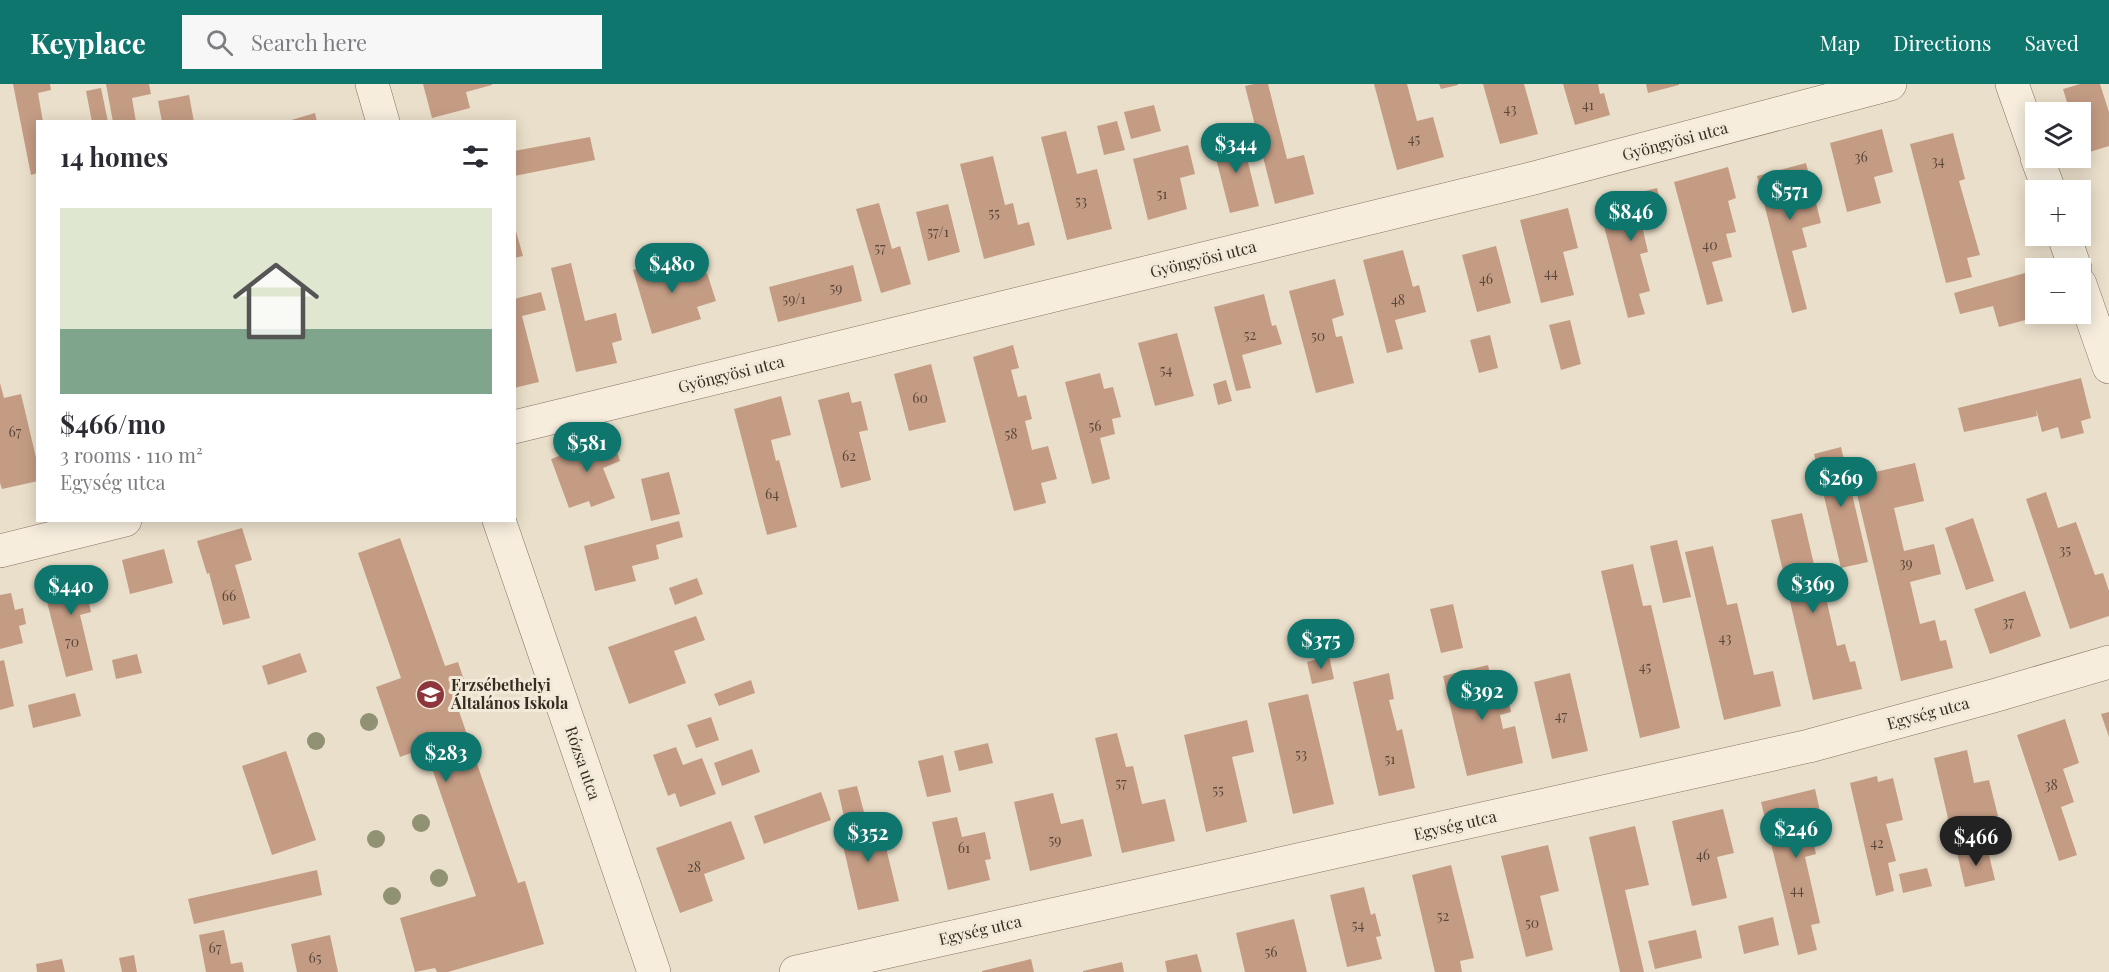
<!DOCTYPE html>
<meta charset="utf-8">
<style>
body{margin:0;font-family:"Playfair Display",serif;background:#f7f7f7;color:#2b2b33;height:100vh;display:flex;flex-direction:column;font-size:22px;white-space:nowrap}
*{box-sizing:border-box;margin:0}
p{font-size:20px;color:#7c7c81}
.icon{flex:none;width:33px;height:33px;fill:none;stroke:currentColor;stroke-width:2;stroke-linecap:round;stroke-linejoin:round}
.map{position:relative;flex:1;overflow:hidden}
.sheet{position:absolute;left:36px;top:36px;width:480px;height:402px;display:flex;flex-direction:column;background:#fff;border-radius:0px;box-shadow:0 3px 15px #0003}
.sheet>*{flex:none}
.controls{position:absolute;left:2025px;top:18px;display:grid;gap:12px}
.controls a{display:grid;place-items:center;width:66px;height:66px;border-radius:0px;background:#fff;box-shadow:0 3px 15px #0003;font-size:30px}
.price{position:absolute;translate:-50% -51px;padding:0 14px;border-radius:21px;background:#0f766e;color:#fff;font-size:20px;line-height:39px;filter:drop-shadow(0 2px 3px #0008)}
.price::after{content:'';position:absolute;left:50%;top:36px;width:18px;height:14px;margin-left:-9px;background:inherit;clip-path:polygon(0 0,100% 0,50% 100%)}
.price.selected{background:#222;color:#fff}
ul{padding:0;list-style:none}
li{display:grid;align-content:center;gap:12px;height:318px;padding:0 24px}
li+li{border-top:2px solid #e1e1e2}
li span{display:grid;place-items:center;height:186px;border-radius:0px;color:#555}
li>.icon{margin-inline-start:auto}
span .icon{width:108px;height:108px;fill:#fffc;stroke-width:1}
li b{font-size:26px}
h2{display:flex;justify-content:space-between;align-items:center;height:72px;padding:0 24px;font-size:26px}
header{display:flex;align-items:center;gap:36px;box-sizing:border-box;height:84px;padding:0 30px;background:#0f766e;color:#fff}
header strong{font-size:28px}
nav{display:flex;gap:33px;margin-inline-start:auto;font-size:21px}
.search{width:420px;height:54px;background:#f7f7f7;display:flex;align-items:center;gap:15px;box-sizing:border-box;padding:0 21px;border-radius:0px;color:#7c7c81;font-size:22px}
.map>svg:first-child{display:block}
.building{fill:#c49c84}
.lines{fill:none;stroke-linecap:round;stroke-linejoin:round}
.minor-casing{stroke:#857260;stroke-width:34}
.minor{stroke:#f6eddd;stroke-width:33}
.tree{fill:#919173}
.labels{text-anchor:middle;stroke-width:6;stroke-linejoin:round;paint-order:stroke}
.number-label{font-size:14px;fill:#5a473a}
.street-label{font-size:16px;fill:#372b22;stroke:#f2ead9}
.poi-label{font-size:16px;font-weight:bold;fill:#372b22;stroke:#f2ead9;text-anchor:start}
</style>
<header>
<strong>Keyplace</strong>
<div class="search"><svg class="icon" aria-label="search" viewBox="0 0 24 24"><circle cx="10" cy="10" r="6"/><path d="M15 15l6 6"/></svg>Search here</div>
<nav><a>Map</a><a>Directions</a><a>Saved</a></nav>
</header>
<div class="map">
<svg width="2109" height="888" viewBox="0 0 2109 888">
<rect width="100%" height="100%" fill="#eadfca"/>
<path class="building" d="M13 0H50L51 6 38 9 43 38H38V89L31 91Z
M106 0H149L151 10 132 14 136 38H113Z
M423 0H492V1L466 8 470 24 432 34Z
M1254 0H1268L1287 75 1304 71 1314 110 1275 120 1245 2Z
M1374 0H1407L1417 37 1433 33 1444 73 1397 86Z
M1439 0H1458V1L1441 5Z
M1483 0H1524L1538 50 1500 60Z
M1563 0H1598L1600 10 1604 9 1610 31 1575 41Z
M1646 0H1679V1L1648 9Z
M2080 0H2100L2109 28V62L2083 70 2080 62V28H2070L2063 5Z
M101 4 108 38H92L86 7Z
M189 11 194 38H162L158 17Z
M1154 21 1161 47 1131 55 1124 28Z
M315 29 317 38H288V37Z
M1117 37 1125 66 1104 71 1097 42Z
M1882 45 1893 88 1874 93 1881 119 1847 128 1830 59Z
M1066 47 1077 90 1097 85 1112 145 1067 156 1041 53Z
M1953 49 1965 95 1959 97 1980 171 1967 174 1972 193 1946 199 1910 60Z
M1241 51 1259 122 1230 129 1212 59Z
M590 53 595 76 514 92V67Z
M1188 61 1195 90 1180 94 1187 125 1148 136 1133 75Z
M993 72 1005 121 1013 119 1018 141 1029 138 1035 161 984 175 960 80Z
M1806 79 1821 139 1802 144 1807 163 1792 167 1807 225 1792 229 1757 92Z
M1728 83 1736 114 1728 117 1736 148 1726 150 1732 173 1712 178 1723 217 1707 221 1674 98Z
M1657 104 1665 136 1642 142 1648 168 1640 170 1650 207 1639 210 1645 230 1628 234 1598 119Z
M879 119 892 165 900 162 911 200 881 209 856 125Z
M948 120 960 168 928 177 916 128Z
M1568 124 1578 164 1563 168 1574 211 1541 219 1520 136Z
M514 140 523 172 514 174Z
M1496 162 1511 219 1477 228 1462 171Z
M1403 166 1413 203 1419 201 1426 228 1395 236 1403 265 1387 269 1363 176Z
M682 171 689 194 707 189 716 217 697 223 701 235 652 250 633 186Z
M571 179 585 237 616 229 622 256 612 259 617 279 576 288 551 184Z
M853 181 862 217 778 238 769 203Z
M2036 186V230H2048L1999 243 1993 222 1960 230 1954 209Z
M1335 195 1344 231 1332 235 1336 253 1342 252 1354 299 1316 309 1289 207Z
M541 208 546 226 522 232 539 298 514 304V215Z
M1264 210 1272 242 1276 241 1282 260 1242 271 1251 304 1236 307 1214 223Z
M1570 236 1581 280 1561 286 1549 241Z
M1177 249 1194 312 1155 322 1138 259Z
M1490 251 1498 284 1479 289 1470 256Z
M1013 261 1019 284 1011 286 1018 313 1026 311 1032 335 1025 337 1032 366 1048 362 1057 395 1041 399 1046 419 1014 427 973 273Z
M931 280 946 338 909 347 894 290Z
M1100 289 1104 305 1113 303 1121 333 1112 335 1115 350 1100 354 1110 395 1092 400 1065 298Z
M2081 294 2091 334 2081 337 2084 349 2061 355 2058 343 2042 348 2036 325 2037 332 1964 348 1958 324Z
M1226 296 1232 317 1218 321 1213 300Z
M0 299 4 314 21 310 38 382V397L2 405 0 399Z
M849 308 852 319 861 317 868 346 859 348 871 396 841 404 818 316Z
M781 312 791 351 771 356 776 377 779 376 797 443 767 451 734 325Z
M612 353 620 377 603 384 615 414 591 423 589 417 569 424 551 375Z
M1841 363 1868 478 1841 484 1814 370Z
M1915 379 1924 417 1894 424 1904 467 1934 460 1941 490 1910 498 1920 540 1935 536 1940 557 1946 556 1953 584 1901 597 1853 393Z
M669 388 680 430 651 437 641 395Z
M2046 408 2058 444 2076 438 2095 491 2103 489 2109 507V532L2070 545 2026 415Z
M1802 429 1822 515 1826 514 1837 562 1845 560 1850 578 1855 577 1862 605 1813 616 1771 436Z
M1973 434 1994 497 1966 506 1945 444Z
M679 437 683 453 656 461 659 475 632 482 636 497 595 507 584 462Z
M242 444 252 476 235 481 250 534 223 541 209 489 207 490 197 457Z
M400 454 445 582 458 578 464 596 450 601 518 799 525 797 544 860 448 888H437L435 884 415 888 400 834 476 812 425 664 400 673 376 603 401 594 358 469Z
M1677 456 1691 513 1663 519 1650 462Z
M1713 462 1727 521 1737 519 1754 591 1773 587 1781 622 1724 636 1685 468Z
M164 465 173 499 130 510 122 476Z
M1633 480 1643 522 1651 521 1680 644 1640 654 1601 487Z
M91 482 97 507 87 510 91 528 80 531 93 586 66 593 41 494Z
M697 494 703 510 675 521 669 504Z
M2025 507 2041 552 1990 570 1974 525Z
M11 509 15 526 23 524 26 540 19 542 23 559 0 565V511Z
M1453 520 1463 564 1441 569 1430 525Z
M696 532 705 556 674 567 686 599 629 620 608 563Z
M300 569 307 588 268 601 262 582Z
M137 570 142 589 116 595 112 576Z
M1329 572 1334 595 1312 600 1307 578Z
M4 576 14 622 0 626V577Z
M1488 581 1493 603 1505 600 1511 628 1500 631 1503 645 1515 642 1523 679 1467 692 1443 592Z
M1389 589 1394 615 1389 616 1397 647 1402 645 1415 704 1379 712 1353 598Z
M1570 589 1588 667 1552 675 1534 598Z
M751 596 755 609 719 622 714 610Z
M75 609 81 632 33 644 28 621Z
M1308 610 1334 720 1293 730 1268 619Z
M2109 628V653L2101 630Z
M711 633 719 656 696 664 687 641Z
M2065 635 2079 679 2063 685 2074 718 2061 723 2077 771 2059 777 2017 651Z
M1247 636 1254 668 1232 673 1247 738 1206 748 1184 651Z
M1117 649 1126 683 1133 682 1142 720 1165 715 1175 757 1122 769 1095 654Z
M988 659 993 679 959 687 954 667Z
M676 663 683 681 702 674 716 710 680 723 675 709 668 712 653 671Z
M752 665 760 688 722 702 714 679Z
M1967 666 1974 699 1989 696 1998 732 1982 735 1984 740 1951 747 1934 674Z
M286 667 316 756 272 771 242 682Z
M943 671 951 708 927 713 918 677Z
M1877 692 1878 698 1893 694 1903 736 1886 740 1896 777 1888 779 1894 807 1876 812 1850 699Z
M857 702 864 728 844 733 838 706Z
M1815 705 1824 744 1811 747 1816 770 1805 773 1820 839 1811 841 1817 866 1798 871 1761 718Z
M821 708 831 736 764 760 754 732Z
M1053 709 1061 740 1083 735 1092 772 1030 787 1014 718Z
M1723 725 1734 769 1717 773 1727 814 1692 822 1672 737Z
M878 731 899 817 858 826 838 740Z
M957 733 962 753 985 748 991 775 985 776 990 796 948 806 932 738Z
M731 737 745 775 704 790 713 817 680 829 656 764Z
M1635 742 1649 801 1625 806 1644 888H1620L1589 753Z
M1548 761 1559 807 1540 812 1553 866 1526 873 1501 772Z
M1987 763 1995 796 1965 803 1957 769Z
M1451 781 1474 874 1460 877 1462 888H1435L1412 791Z
M1927 784 1932 802 1903 809 1899 790Z
M317 786 322 811 194 840 188 815Z
M1364 803 1371 831 1375 829 1381 852 1376 853 1382 875 1347 883 1330 811Z
M1773 833 1779 861 1744 870 1738 842Z
M1294 835 1307 888H1245L1236 849Z
M224 846 231 880 242 878 244 888H206L199 851Z
M1696 846 1702 874 1655 885 1648 857Z
M330 851 338 888H297L291 860Z
M1197 870 1202 888H1167L1165 877Z
M134 871 137 888H122L119 874Z
M62 875 65 888H37L36 880Z
M1031 875 1034 888H982V887Z
M1122 878 1124 888H1083V887Z"/>
<g class="lines">
<defs>
<path id="minor" d="M372 0 383 38
M2012 0 2036 68
M2037 74 2049 106
M2064 152 2075 184
M2080 200 2109 283
M514 343 1534 94 1890 0
M499 436 654 888
M0 467 125 436
M796 888 1809 662 1993 612 2109 578"/>
</defs>
<use href="#minor" class="minor-casing"/>
<use href="#minor" class="minor"/>
</g>
<g class="tree">
<circle cx="369" cy="638" r="9"/>
<circle cx="316" cy="657" r="9"/>
<circle cx="421" cy="739" r="9"/>
<circle cx="376" cy="755" r="9"/>
<circle cx="439" cy="794" r="9"/>
<circle cx="392" cy="812" r="9"/>
</g>
<defs>
<symbol id="school-disc" viewBox="-11 -11 22 22"><circle r="9.5" fill="#8d373c" stroke="#f2ead9"/><path d="M0-5L7-2L0 1L-7-2ZM-4 1L0 2.5L4 1V4Q0 6-4 4Z" fill="#fff"/></symbol>
</defs>
<g fill-rule="evenodd">
<use href="#school-disc" x="414" y="594" width="33" height="33"/>
</g>
<g class="labels">
<g class="number-label">
<text x="1588" y="26">41</text>
<text x="1510" y="30">43</text>
<text x="1414" y="60">45</text>
<text x="1861" y="78">36</text>
<text x="1938" y="82">34</text>
<text x="1162" y="115">51</text>
<text x="1081" y="122">53</text>
<text x="994" y="134">55</text>
<text x="938" y="153">57/1</text>
<text x="1710" y="166">40</text>
<text x="880" y="169">57</text>
<text x="1551" y="194">44</text>
<text x="1486" y="200">46</text>
<text x="836" y="209">59</text>
<text x="794" y="220">59/1</text>
<text x="1398" y="221">48</text>
<text x="1250" y="256">52</text>
<text x="1318" y="257">50</text>
<text x="1166" y="291">54</text>
<text x="920" y="319">60</text>
<text x="1095" y="347">56</text>
<text x="15" y="353">67</text>
<text x="1011" y="355">58</text>
<text x="849" y="377">62</text>
<text x="772" y="415">64</text>
<text x="2065" y="471">35</text>
<text x="1906" y="484">39</text>
<text x="229" y="517">66</text>
<text x="2008" y="543">37</text>
<text x="1725" y="559">43</text>
<text x="72" y="563">70</text>
<text x="1645" y="588">45</text>
<text x="1561" y="637">47</text>
<text x="1301" y="675">53</text>
<text x="1390" y="680">51</text>
<text x="1121" y="704">57</text>
<text x="2051" y="706">38</text>
<text x="1218" y="711">55</text>
<text x="1055" y="761">59</text>
<text x="1877" y="764">42</text>
<text x="964" y="769">61</text>
<text x="1703" y="776">46</text>
<text x="694" y="788">28</text>
<text x="1797" y="811">44</text>
<text x="1443" y="837">52</text>
<text x="1532" y="844">50</text>
<text x="1358" y="846">54</text>
<text x="215" y="869">67</text>
<text x="1271" y="873">56</text>
<text x="315" y="879">65</text>
</g>
<g class="street-label">
<text transform="translate(1675 57) rotate(-15)" y="6">Gyöngyösi utca</text>
<text transform="translate(1203 175) rotate(-14)" y="6">Gyöngyösi utca</text>
<text transform="translate(731 290) rotate(-14)" y="6">Gyöngyösi utca</text>
<text transform="translate(1928 629) rotate(-15)" y="6">Egység utca</text>
<text transform="translate(583 679) rotate(71)" y="6">Rózsa utca</text>
<text transform="translate(1455 741) rotate(-13)" y="6">Egység utca</text>
<text transform="translate(980 846) rotate(-13)" y="6">Egység utca</text>
</g>
<g class="poi-label">
<text x="451" y="607">Erzsébethelyi<tspan x="451" dy="18">Általános Iskola</tspan></text>
</g>
</g>
</svg>
<div class="controls">
<a><svg class="icon" aria-label="layers" viewBox="0 0 24 24"><path d="M12 4l9 5-9 5-9-5zM3 14l9 5 9-5"/></svg></a>
<a>+</a>
<a>−</a>
</div>
<b class="price" style="left:1236px;top:90px">$344</b>
<b class="price" style="left:1790px;top:137px">$571</b>
<b class="price" style="left:1631px;top:158px">$846</b>
<b class="price" style="left:672px;top:210px">$480</b>
<b class="price" style="left:587px;top:389px">$581</b>
<b class="price" style="left:1841px;top:424px">$269</b>
<b class="price" style="left:1813px;top:530px">$369</b>
<b class="price" style="left:71px;top:532px">$440</b>
<b class="price" style="left:1321px;top:586px">$375</b>
<b class="price" style="left:1482px;top:637px">$392</b>
<b class="price" style="left:446px;top:699px">$283</b>
<b class="price" style="left:1796px;top:775px">$246</b>
<b class="price" style="left:868px;top:779px">$352</b>
<b class="price selected" style="left:1976px;top:783px">$466</b>
<section class="sheet">
<h2>14 homes<svg class="icon" aria-label="filters" viewBox="0 0 24 24"><path d="M4 7h16M4 17h16"/><circle cx="9" cy="7" r="2"/><circle cx="15" cy="17" r="2"/></svg></h2>
<ul>
<li><span style="background:linear-gradient(#dfe7d0 65%,#7fa58c 0)"><svg class="icon" aria-label="home" viewBox="0 0 24 24"><path d="M3 11l9-7 9 7M6 9v11h12V9"/></svg></span><div><b>$466/mo</b><p>3 rooms · 110 m²</p><p>Egység utca</p></div></li>
</ul>
</section>
</div>
